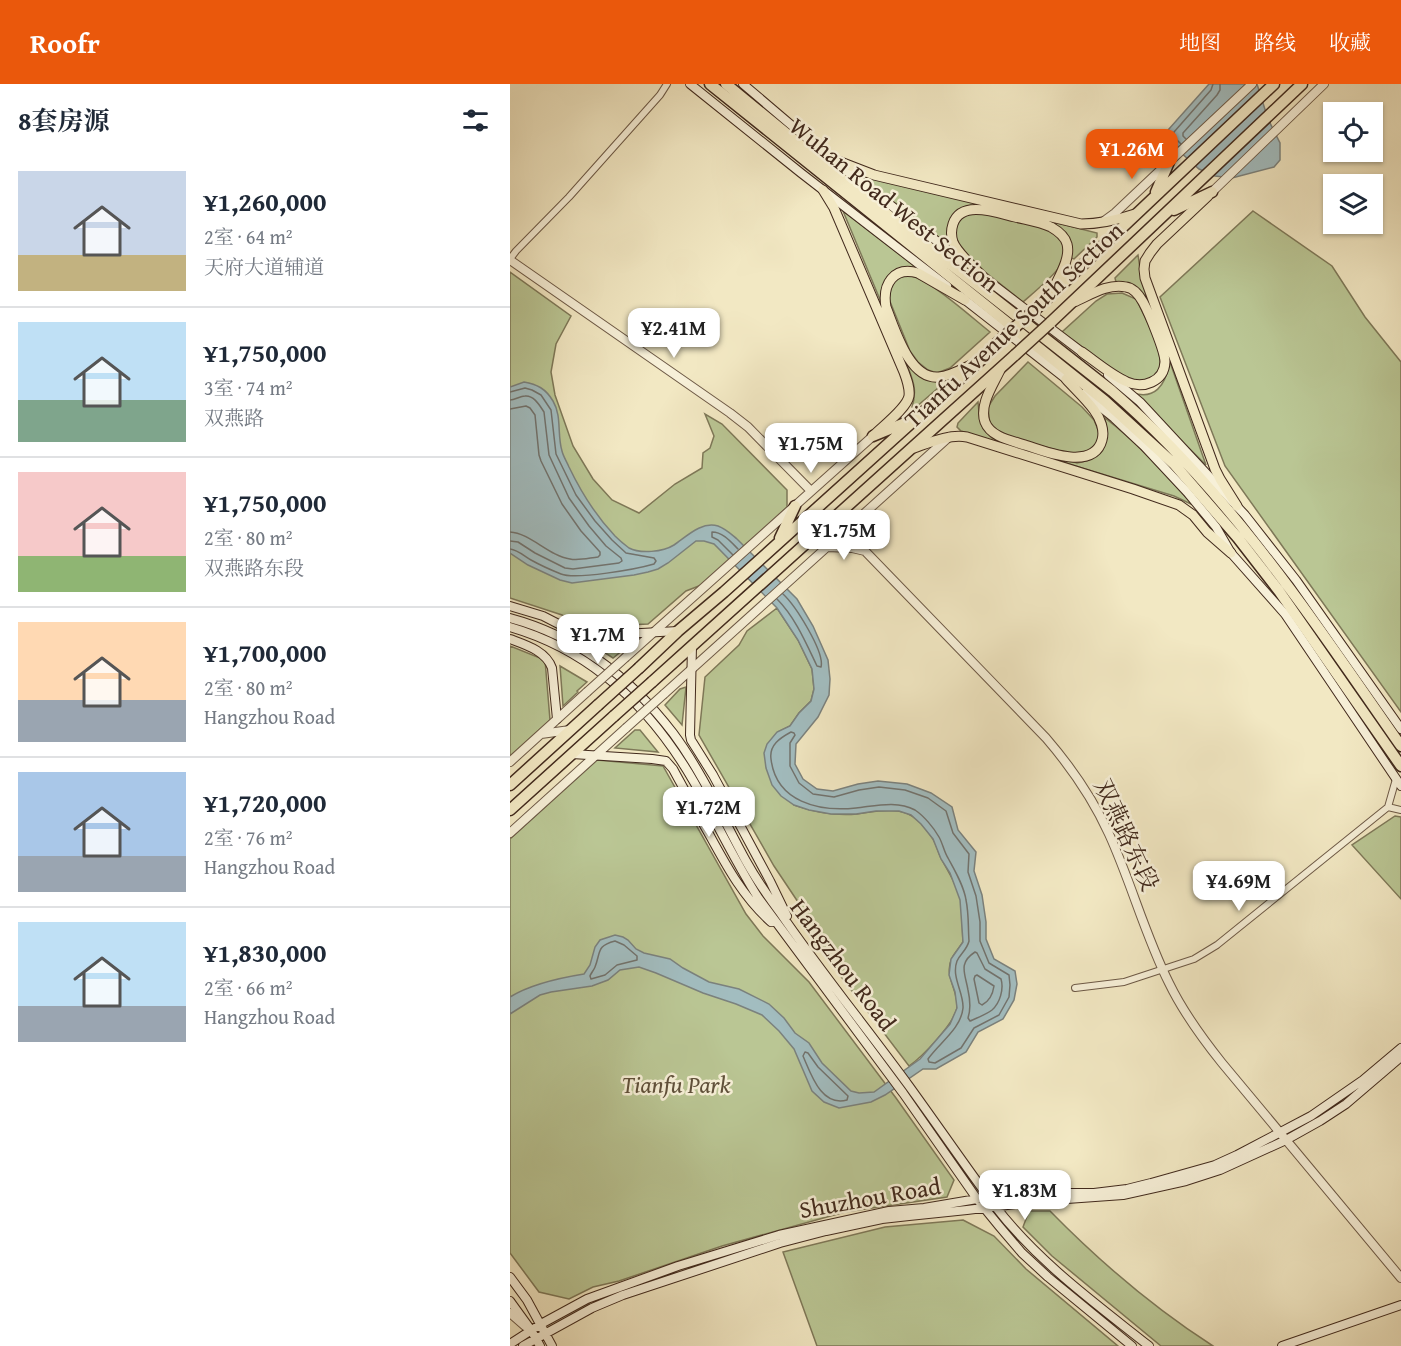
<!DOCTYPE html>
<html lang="zh">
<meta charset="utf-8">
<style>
body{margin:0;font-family:"Gentium Book Plus","Noto Serif SC",serif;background:#f2f2f3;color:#1f2937;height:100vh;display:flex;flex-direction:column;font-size:22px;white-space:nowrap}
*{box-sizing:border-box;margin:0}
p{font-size:20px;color:#747a83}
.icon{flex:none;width:33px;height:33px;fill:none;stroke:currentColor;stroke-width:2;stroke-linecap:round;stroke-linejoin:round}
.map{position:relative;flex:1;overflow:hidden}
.side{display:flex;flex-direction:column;background:#fff;width:510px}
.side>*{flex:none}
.controls{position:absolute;left:813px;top:18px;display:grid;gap:12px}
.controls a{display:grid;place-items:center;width:60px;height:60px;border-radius:0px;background:#fff;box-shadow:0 2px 4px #0004;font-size:30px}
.price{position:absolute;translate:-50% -51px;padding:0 14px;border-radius:12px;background:#fff;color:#222;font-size:20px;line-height:39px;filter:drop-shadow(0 2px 3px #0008)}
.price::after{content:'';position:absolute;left:50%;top:36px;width:18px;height:14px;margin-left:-9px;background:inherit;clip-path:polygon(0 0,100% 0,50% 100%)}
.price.active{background:#ea580c;color:#fff}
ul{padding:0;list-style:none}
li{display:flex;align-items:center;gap:18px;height:150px;padding:0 18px}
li+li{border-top:2px solid #e0e1e3}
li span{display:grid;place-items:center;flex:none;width:168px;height:120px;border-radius:0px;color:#555}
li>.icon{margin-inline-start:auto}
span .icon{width:72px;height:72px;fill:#fffc;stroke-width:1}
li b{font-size:26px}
h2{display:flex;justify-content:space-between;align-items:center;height:72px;padding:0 18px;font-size:26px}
header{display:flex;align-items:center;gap:36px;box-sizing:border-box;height:84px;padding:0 30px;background:#ea580c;color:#fff}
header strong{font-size:28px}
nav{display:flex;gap:33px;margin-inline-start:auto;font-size:21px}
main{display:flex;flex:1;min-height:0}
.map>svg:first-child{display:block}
.green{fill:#bac694;stroke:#7e7858;stroke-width:1.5}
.water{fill:#a2bdc0;stroke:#7b827e;stroke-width:1.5}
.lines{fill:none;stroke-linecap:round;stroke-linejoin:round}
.shore{stroke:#72736e;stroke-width:1.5}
.minor-casing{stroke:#6d5946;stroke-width:8}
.tertiary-casing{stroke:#6d5946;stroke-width:10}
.secondary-casing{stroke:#41291c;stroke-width:10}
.primary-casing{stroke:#41291c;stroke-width:11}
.trunk-casing{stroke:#41291c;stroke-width:13}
.minor{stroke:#f7f0d8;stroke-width:6}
.tertiary{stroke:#f7f0d8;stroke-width:8}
.secondary{stroke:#f7f0d8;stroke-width:8}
.primary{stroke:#f2e8c3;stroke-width:9}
.trunk{stroke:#f2e8c3;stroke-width:10}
.tertiary-bridge-casing{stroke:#6d5946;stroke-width:10;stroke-linecap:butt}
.trunk-bridge-casing{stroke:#41291c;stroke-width:13;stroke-linecap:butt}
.tertiary-bridge{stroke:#f7f0d8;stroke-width:8}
.trunk-bridge{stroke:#f2e8c3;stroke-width:10}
.labels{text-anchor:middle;stroke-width:5;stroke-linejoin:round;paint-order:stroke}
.street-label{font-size:24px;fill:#41291c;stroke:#f7f0d8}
.park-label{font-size:24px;font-style:italic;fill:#5f503a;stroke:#f7f0d8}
</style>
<header>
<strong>Roofr</strong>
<nav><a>地图</a><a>路线</a><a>收藏</a></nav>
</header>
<main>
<section class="side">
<h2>8套房源<svg class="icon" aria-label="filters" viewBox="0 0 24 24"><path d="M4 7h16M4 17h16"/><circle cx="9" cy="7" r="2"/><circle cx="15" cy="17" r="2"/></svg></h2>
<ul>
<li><span style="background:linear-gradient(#c9d6e8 70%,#c2b280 0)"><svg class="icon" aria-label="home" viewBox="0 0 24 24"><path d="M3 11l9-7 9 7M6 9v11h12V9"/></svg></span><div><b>¥1,260,000</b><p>2室 · 64 m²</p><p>天府大道辅道</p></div></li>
<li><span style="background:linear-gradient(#bfe0f5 65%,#7fa58c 0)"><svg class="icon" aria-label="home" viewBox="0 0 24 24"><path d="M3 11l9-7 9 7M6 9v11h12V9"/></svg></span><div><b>¥1,750,000</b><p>3室 · 74 m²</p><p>双燕路</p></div></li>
<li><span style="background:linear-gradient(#f6c9c9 70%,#8fb573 0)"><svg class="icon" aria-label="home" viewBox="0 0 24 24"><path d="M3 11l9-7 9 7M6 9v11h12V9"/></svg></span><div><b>¥1,750,000</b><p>2室 · 80 m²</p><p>双燕路东段</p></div></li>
<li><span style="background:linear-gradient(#ffd9b3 65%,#9aa5b1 0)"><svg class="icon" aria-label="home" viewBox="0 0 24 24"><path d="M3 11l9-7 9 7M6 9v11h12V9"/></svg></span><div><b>¥1,700,000</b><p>2室 · 80 m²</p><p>Hangzhou Road</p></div></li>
<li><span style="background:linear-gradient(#a9c7e8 70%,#9aa5b1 0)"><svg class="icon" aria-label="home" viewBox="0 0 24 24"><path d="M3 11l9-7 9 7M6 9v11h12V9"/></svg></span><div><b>¥1,720,000</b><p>2室 · 76 m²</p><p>Hangzhou Road</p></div></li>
<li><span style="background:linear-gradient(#bfe0f5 70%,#9aa5b1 0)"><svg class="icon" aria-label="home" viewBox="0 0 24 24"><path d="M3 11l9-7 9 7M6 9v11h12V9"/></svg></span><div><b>¥1,830,000</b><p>2室 · 66 m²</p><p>Hangzhou Road</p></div></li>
</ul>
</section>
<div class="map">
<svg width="891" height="1262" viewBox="0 0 891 1262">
<rect width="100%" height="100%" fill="#f2e8c3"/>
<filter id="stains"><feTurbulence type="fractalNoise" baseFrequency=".00333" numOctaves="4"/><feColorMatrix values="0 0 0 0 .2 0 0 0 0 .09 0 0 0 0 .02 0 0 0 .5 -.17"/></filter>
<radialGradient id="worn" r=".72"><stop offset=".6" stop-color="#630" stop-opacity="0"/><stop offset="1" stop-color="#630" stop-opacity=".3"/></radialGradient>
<path class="green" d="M349 91 452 115 587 149V153L564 175 561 174 554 148 452 124C436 138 435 144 440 165Z
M333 127 410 186 377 193 372 205 371 218Z
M743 127 822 182 855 233 891 278V628L715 382 650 213Z
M461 129C476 129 491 133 506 137 531 143 567 147 549 183 545 191 521 211 513 218L460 176 448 162 444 148 449 136Z
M628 171 632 198 696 381 623 309C645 316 655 301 659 281L621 200 606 198 605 194Z
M0 188 61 232 46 260 41 288 45 311 63 362 83 395 102 416 129 429 165 400 192 384 193 369 200 364 204 352 195 330 212 340 277 406V423L194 500 176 507 138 540 74 543 69 542 52 531 0 514Z
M397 191C418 193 462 234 480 248L440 284 427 289 418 286 408 278 400 267 379 215 380 205 387 194Z
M612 209 626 215C634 232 657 270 648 288 647 291 644 293 642 296L619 297 552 248 586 217 597 210Z
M396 278C406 290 410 298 428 297L429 298 428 304 405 324 402 323C408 304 402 295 396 278Z
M518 278 572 323 584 336 589 348 588 358 581 366 573 370H561L503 354 488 348 481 342 479 334 478 323 485 312Z
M468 318C470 336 468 341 482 354L567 379C596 374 598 360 595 334 628 359 655 390 683 421L664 412 451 347 447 343 448 339Z
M351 440 350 456 346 459H329Z
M267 524 288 556 302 585 304 605 301 617 289 629 280 642 268 648 284 721C304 728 326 732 347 730 361 728 374 725 388 727 404 729 415 742 423 755 427 761 428 769 432 776 439 789 448 802 451 817 453 830 452 845 453 858 450 863 445 868 442 874 433 891 449 907 447 924 444 940 412 973 399 982L317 874 290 821 264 782 189 651 195 593 229 561 237 547Z
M124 557 103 574 83 561Z
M0 562 35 576 40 636 0 672Z
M50 582 77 598 67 607 68 608 53 622Z
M176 603 172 641 155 621 170 605Z
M125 646H130L148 668 105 664Z
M87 676 153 682 236 830 253 852 299 898 386 1014 444 1096 437 1113 335 1128 212 1162 109 1197 83 1203 59 1215 29 1208 0 1169V755Z
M885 732 891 733V815L842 761Z
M519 1127H540C589 1177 644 1224 703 1262H651L542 1172 513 1143Z
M453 1136 484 1152 516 1185 608 1262H307L273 1168 375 1143Z"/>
<path class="water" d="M699 0H747L758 35 770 59V76L764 83 722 94 705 92 689 85 657 56 658 46Z
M14 298C27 300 36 305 43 317 52 332 47 351 52 367 53 372 57 378 59 383 71 408 86 432 105 452 109 456 115 461 119 464 130 470 153 468 164 461 176 453 191 437 208 442 216 445 221 450 227 455L287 515 303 542 318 576 320 595 319 611 308 633 286 660 285 680 293 695 307 705 323 707 348 700 368 697 397 700 421 709 442 723 448 746 466 768 464 787 472 811 476 838V855L484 875 505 887 507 900 504 916 493 935 468 948 456 968 426 985H413L375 1011 361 1018 329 1024 314 1018 302 1007 284 965 269 947 252 931 226 920 193 909 146 889 129 883 110 886 98 896 82 902 41 908 30 911 0 930V913C21 900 49 894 74 890L80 881 85 863 90 856 105 851 113 853 118 856 126 865 134 869 160 875 173 884 199 898 229 905 259 920 274 934 285 949 299 959 312 979 341 1007 349 1009 364 1008 410 975 440 940 447 924 445 908 439 891 441 875 453 858 450 816 440 789 431 775 423 755 411 740 401 731 389 727H366L346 730H321L299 726 284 721 271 712 262 701 256 684 254 669 257 660 267 648 280 642 289 629 301 617 304 605 302 585 288 556 267 524 204 460 194 457H186L158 479 148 485 138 488 124 491 62 499 50 496 18 481 0 469V303Z"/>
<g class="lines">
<path class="shore" d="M676 55 673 52V49L707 11 710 6V0
M671 60 664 53V48L701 6 703 0
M0 308 15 304 22 306 31 311 41 326 46 370 66 411 85 437 102 456 116 469 144 474 146 477 144 480C127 485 66 496 51 490 41 486 30 481 21 476 14 472 8 466 0 465
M0 316C5 316 10 312 15 312 24 311 30 322 34 328L39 371 59 414 79 442 96 462 111 474 112 477 109 479 63 485 55 484 25 469 8 458 0 457
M0 325 16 322 20 324 25 331 29 371 31 377 52 420 71 447 90 468V471L88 473C79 474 68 477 60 475 39 472 20 449 0 448
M223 471 208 456 202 453V448C213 448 221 458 228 465
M267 515C285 533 296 559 307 582L311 583C315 568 285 521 273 510
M281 648 284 649 285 651 280 659V682L289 699 303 710 324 713 349 706 369 703 395 706 418 714 436 727 443 749 459 770 458 788 466 812 470 838V857L479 879 499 891 500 901 499 913 489 931 464 944 451 964 425 979 419 978 418 975C429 959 451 945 453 924 454 909 441 893 447 877 450 870 457 866 459 857 458 844 459 830 456 816 454 802 445 787 438 774 434 768 433 760 429 753 424 744 414 732 405 726 387 716 365 722 346 724 309 728 266 718 261 675 259 661 270 654 281 648Z
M105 857 114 861 127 872V876L107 881 95 891 81 895 80 892C80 891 85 884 85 883 91 868 86 862 105 857Z
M465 868 467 869 475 885 491 895C494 905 490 919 482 926 477 930 467 934 460 937L458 934C461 925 460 915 458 906 455 889 448 879 465 868Z
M467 891 484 902C483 909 480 917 472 921L469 919 464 895 465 892Z
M295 968 298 969 308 983 338 1012 337 1016C311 1023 301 990 293 972Z"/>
<defs>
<path id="minor" d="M0 175 6 167 59 113 150 11 157 0
M886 695 878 723 891 726
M565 904 614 898 684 875 707 861 878 723"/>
<path id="tertiary" d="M702 108 814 0
M594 137 605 129 659 78 742 0
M0 176 220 329 238 343 301 407
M354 431 352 461 355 467
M317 463 342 464 355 467 536 654C561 683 583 715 599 750 621 798 635 851 659 899 673 928 692 954 712 979L891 1194
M116 573 363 352
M154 610 439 353
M31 650 60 646
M0 678 77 608
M0 749 116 644
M0 1229 15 1242"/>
<path id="secondary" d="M180 0 291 89 437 202
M233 0 320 74 455 179
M468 189 577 272
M450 212 560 298
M598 291 630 318 735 431 786 496 891 645
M574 310 604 334 634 362 677 408 706 443 721 469 775 530 891 702
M0 522 33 532 70 551 77 552 168 547
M0 534C67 552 121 594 163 649 192 688 213 735 236 777 246 795 257 811 269 827 310 887 356 943 399 1002 428 1042 456 1083 485 1122 528 1178 585 1219 639 1262
M0 543C83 567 142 625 184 698 206 737 225 778 249 815L393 1009 467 1115 489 1142 512 1169 538 1193 622 1262
M0 555C16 561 36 567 42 584L47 635
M182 562 180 651 181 656 203 691 260 797 277 832
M62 670 142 675 156 677 163 685C175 707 187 729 199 750 217 783 233 813 261 838
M0 1193 17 1216 42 1262
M0 1217 21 1246 30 1262
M0 1260 31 1240 77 1215 168 1182 269 1151 379 1127 414 1124 467 1115 514 1109H584L617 1105 641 1099 705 1081 727 1071 801 1032 853 996 891 964
M13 1262 82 1224 113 1211 270 1159 316 1147 372 1135 399 1132 457 1126 529 1117 613 1111 676 1097 710 1086 776 1056 810 1037 836 1020 891 973
M772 1262 891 1221"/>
<path id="primary" d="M320 74 364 91 571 140C590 140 607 136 625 130
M313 106 324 124 394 288C397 296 400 304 399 312 397 324 373 342 364 351
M698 112 647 160 640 169 635 177 634 185 635 194 705 385 710 395 727 422
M473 193C465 184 447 169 443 158 441 152 441 146 443 140 451 115 488 129 505 133 517 136 530 138 541 143 548 147 555 152 557 160 561 175 548 194 542 208
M455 216 408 189C384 182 372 200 376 223 385 245 399 296 429 293 441 292 452 285 463 280
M564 218C580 211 598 199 616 203 624 204 629 211 633 218 639 229 655 267 655 278 654 298 633 305 617 298 601 291 586 278 572 268
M490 286C483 301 469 321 475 338 481 354 504 357 518 362 538 369 584 386 592 356 595 346 590 334 584 326 576 315 565 305 556 295
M404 364C421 358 439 350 457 353L623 405 669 421 683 431 697 448 721 469"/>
<path id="trunk" d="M200 0 595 317 664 380 728 454 769 507 891 682
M216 0 327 91 602 307C719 408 803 536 891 662
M646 108 659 78
M664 126 702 108
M525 226 764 0
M540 239 792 0
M363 352 397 338
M270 454 285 422
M129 584 168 547 214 508 471 276 488 258
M142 598 505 271
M0 701 88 621
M0 726 104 632"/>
</defs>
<use href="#minor" class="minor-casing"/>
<use href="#tertiary" class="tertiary-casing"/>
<use href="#secondary" class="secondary-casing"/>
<use href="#primary" class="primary-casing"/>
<use href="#trunk" class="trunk-casing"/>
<use href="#minor" class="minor"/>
<use href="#tertiary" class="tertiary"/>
<use href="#secondary" class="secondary"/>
<use href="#primary" class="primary"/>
<use href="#trunk" class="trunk"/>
<defs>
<path id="tertiary-bridge" d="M77 608 116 573
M116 644 154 610"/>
<path id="trunk-bridge" d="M488 258 525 226
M505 271 540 239
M88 621 129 584
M104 632 142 598"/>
</defs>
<use href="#tertiary-bridge" class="tertiary-bridge-casing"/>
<use href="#trunk-bridge" class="trunk-bridge-casing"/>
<use href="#tertiary-bridge" class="tertiary-bridge"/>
<use href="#trunk-bridge" class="trunk-bridge"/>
</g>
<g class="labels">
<g class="street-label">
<text transform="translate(384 121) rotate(39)" y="8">Wuhan Road West Section</text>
<text transform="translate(504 241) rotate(-43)" y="8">Tianfu Avenue South Section</text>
<text transform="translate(616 751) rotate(65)" y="8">双燕路东段</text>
<text transform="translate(333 881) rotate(53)" y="8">Hangzhou Road</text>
<text transform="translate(360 1114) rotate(-10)" y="8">Shuzhou Road</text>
</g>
<g class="park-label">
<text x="166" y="1009">Tianfu Park</text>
</g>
</g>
<rect width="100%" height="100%" filter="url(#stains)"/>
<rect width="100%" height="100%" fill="url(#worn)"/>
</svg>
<div class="controls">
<a><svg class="icon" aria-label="locate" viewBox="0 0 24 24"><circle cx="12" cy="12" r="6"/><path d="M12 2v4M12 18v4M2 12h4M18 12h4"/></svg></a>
<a><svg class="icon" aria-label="layers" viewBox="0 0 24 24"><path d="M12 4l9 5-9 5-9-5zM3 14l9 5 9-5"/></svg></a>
</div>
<b class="price active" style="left:622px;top:96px">¥1.26M</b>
<b class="price" style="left:164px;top:275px">¥2.41M</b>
<b class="price" style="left:301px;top:390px">¥1.75M</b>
<b class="price" style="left:334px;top:477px">¥1.75M</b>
<b class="price" style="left:88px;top:581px">¥1.7M</b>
<b class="price" style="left:199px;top:754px">¥1.72M</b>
<b class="price" style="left:729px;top:828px">¥4.69M</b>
<b class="price" style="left:515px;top:1137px">¥1.83M</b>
</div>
</main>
